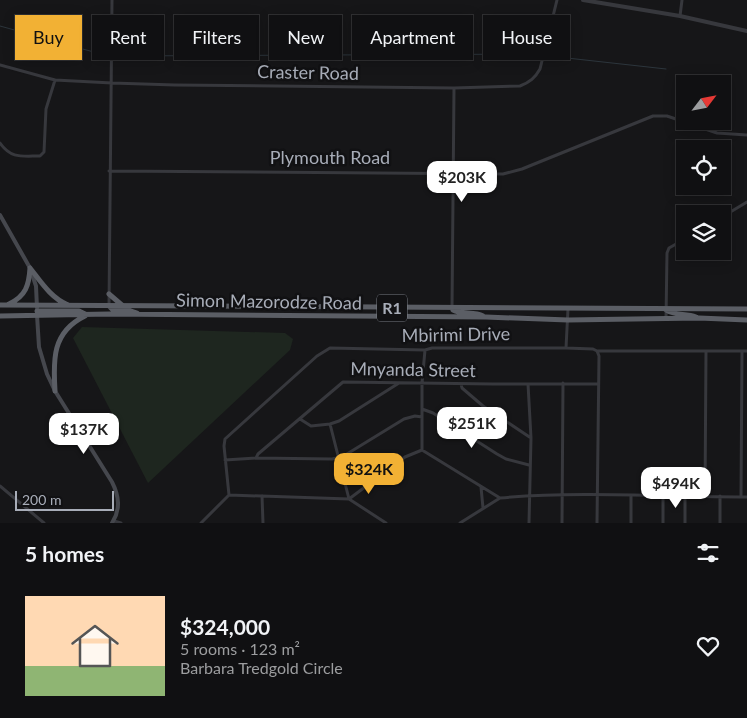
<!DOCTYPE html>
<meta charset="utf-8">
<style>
body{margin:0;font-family:Lato,sans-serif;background:#19191b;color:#f1f3f6;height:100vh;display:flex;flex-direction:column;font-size:19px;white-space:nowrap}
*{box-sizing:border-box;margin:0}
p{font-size:16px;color:#9c9d9f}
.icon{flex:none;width:28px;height:28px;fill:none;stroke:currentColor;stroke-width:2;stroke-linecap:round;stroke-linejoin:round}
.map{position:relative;height:523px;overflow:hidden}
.side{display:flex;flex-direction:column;background:#101012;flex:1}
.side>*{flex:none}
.banner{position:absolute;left:15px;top:15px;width:718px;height:45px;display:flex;gap:10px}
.needle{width:32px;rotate:58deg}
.fabs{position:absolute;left:676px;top:75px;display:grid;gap:10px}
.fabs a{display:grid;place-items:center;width:55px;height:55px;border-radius:0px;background:#101012;box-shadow:0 2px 12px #0003,0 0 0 1px #303032;font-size:25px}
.scale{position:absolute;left:15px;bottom:12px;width:99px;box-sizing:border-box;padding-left:5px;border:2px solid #a8adb8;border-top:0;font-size:14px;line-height:18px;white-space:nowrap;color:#a8adb8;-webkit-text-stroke:4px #111113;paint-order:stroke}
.price{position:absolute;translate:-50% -42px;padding:0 11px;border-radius:10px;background:#fff;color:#222;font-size:16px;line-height:32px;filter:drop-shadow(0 1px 2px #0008)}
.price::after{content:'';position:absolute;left:50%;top:30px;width:15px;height:11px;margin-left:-8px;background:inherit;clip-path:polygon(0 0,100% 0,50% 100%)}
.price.on{background:#f2b134;color:#111}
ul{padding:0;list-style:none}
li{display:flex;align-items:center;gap:15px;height:125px;padding:0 25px}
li+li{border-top:1px solid #303032}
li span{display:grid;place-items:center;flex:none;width:140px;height:100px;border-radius:0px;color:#555}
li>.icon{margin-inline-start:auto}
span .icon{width:60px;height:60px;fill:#fffc;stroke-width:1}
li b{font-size:21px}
h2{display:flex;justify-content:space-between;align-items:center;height:60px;padding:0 25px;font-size:21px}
.pill{padding:0 18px;border-radius:0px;background:#101012;box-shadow:0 2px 12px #0003,0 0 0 1px #303032;font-size:18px;line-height:45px}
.pill.on{background:#f2b134;color:#111}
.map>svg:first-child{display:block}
.green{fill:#1e261f}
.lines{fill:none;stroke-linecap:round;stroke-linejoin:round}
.stream{stroke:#2c353c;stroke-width:1}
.minor{stroke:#37383d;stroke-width:3}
.tertiary{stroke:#37383d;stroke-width:4}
.secondary{stroke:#45474d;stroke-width:4}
.trunk{stroke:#5b5e65;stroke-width:5}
.labels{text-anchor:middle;stroke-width:5;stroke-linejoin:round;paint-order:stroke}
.shield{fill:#111113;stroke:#7b7e86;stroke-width:1}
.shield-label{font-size:16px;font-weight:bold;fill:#a8adb8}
.street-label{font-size:18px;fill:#a8adb8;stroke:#111113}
</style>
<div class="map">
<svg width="747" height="523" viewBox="0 0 747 523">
<rect width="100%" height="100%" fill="#161618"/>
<path class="green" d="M82 327 285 333 293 339 290 350 148 483 73 338Z"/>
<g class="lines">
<path class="stream" d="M0 26 108 56
M116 56 541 54
M549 56 666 69"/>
<path class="minor" d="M680 16 682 0
M0 65 55 80 112 83 175 85 454 88 520 86C530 82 535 78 540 69L557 0
M0 143C11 159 22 156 40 156L44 152 46 109 55 80
M109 171 503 174 522 169 653 116H667L717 133 747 135
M722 217 747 202
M109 306 112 0
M452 309C453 235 453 162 454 88
M666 319 667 253 669 248 685 239
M566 348 568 309
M597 351 599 356 597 523
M461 384 462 388 483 406 531 438
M528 384 531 438 529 523
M422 409 433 413 497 454 506 459 529 465
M300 419 311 426 330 424 339 421 399 383
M422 450V383L425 350
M256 458 258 454 343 382 493 384H598
M225 460 256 458 332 459 342 457 404 419 415 416 422 417
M0 486 44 523
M481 487 483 508
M229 495 224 446 225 439 317 356 330 348 425 350 432 348H566L593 349 597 351H747
M229 495 349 499 330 424
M663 495V523
M262 496 263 523
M705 496 706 352
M741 497 742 351
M500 498C582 491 665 497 747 497
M114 521 121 523
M201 523 229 495
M386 523 349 499 405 457 422 450 500 498 460 523
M562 523 563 383
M631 523V495
M685 523V495
M720 523V496"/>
<path class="tertiary" d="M583 0 680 16 747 31"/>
<path class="secondary" d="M0 215 30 268 36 286 37 308
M37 315 39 347 47 374 55 391 112 482C119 496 121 509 112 523"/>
<path class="trunk" d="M30 268C41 282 51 298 68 305
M109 294 123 306
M9 304C26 296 29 285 30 268
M0 305 747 309
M109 306 113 310H128L137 313
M453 310C462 315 474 311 483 316
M666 310C675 316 686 313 696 317
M37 311H79L85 314
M0 316 109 314 486 317 568 320 699 318 747 320
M55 391C53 360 52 332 85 316"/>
</g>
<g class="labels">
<rect class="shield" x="377" y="294.5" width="30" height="27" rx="4"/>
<g class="shield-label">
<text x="392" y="314">R1</text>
</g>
<g class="street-label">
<text transform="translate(308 73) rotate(1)" y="6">Craster Road</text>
<text x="330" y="164">Plymouth Road</text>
<text transform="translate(269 302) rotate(1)" y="6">Simon Mazorodze Road</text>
<text transform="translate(456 335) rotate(-1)" y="6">Mbirimi Drive</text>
<text transform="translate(413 370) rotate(1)" y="6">Mnyanda Street</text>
</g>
</g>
</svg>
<div class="fabs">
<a><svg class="needle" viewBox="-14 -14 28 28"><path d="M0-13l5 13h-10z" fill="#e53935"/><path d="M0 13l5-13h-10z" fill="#9c9d9f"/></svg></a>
<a><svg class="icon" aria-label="locate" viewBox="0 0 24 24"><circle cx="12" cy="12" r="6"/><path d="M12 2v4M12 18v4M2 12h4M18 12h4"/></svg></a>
<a><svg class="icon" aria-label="layers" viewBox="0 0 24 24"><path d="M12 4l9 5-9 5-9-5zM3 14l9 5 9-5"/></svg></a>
</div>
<div class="scale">200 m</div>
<b class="price" style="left:462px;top:203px">$203K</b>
<b class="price" style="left:472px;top:449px">$251K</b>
<b class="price" style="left:84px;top:455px">$137K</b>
<b class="price on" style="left:369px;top:495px">$324K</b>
<b class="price" style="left:676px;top:509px">$494K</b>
<div class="banner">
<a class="pill on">Buy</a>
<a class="pill">Rent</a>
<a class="pill">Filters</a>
<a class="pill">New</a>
<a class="pill">Apartment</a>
<a class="pill">House</a>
</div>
</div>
<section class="side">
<h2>5 homes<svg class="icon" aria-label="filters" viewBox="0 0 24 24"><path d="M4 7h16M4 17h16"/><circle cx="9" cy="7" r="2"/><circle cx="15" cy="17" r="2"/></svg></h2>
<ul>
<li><span style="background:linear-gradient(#ffd9b3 70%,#8fb573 0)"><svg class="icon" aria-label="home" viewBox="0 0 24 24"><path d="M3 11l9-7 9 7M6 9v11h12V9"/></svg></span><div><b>$324,000</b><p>5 rooms · 123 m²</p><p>Barbara Tredgold Circle</p></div><svg class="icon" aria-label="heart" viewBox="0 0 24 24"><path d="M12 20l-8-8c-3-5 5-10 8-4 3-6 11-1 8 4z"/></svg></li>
</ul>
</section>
